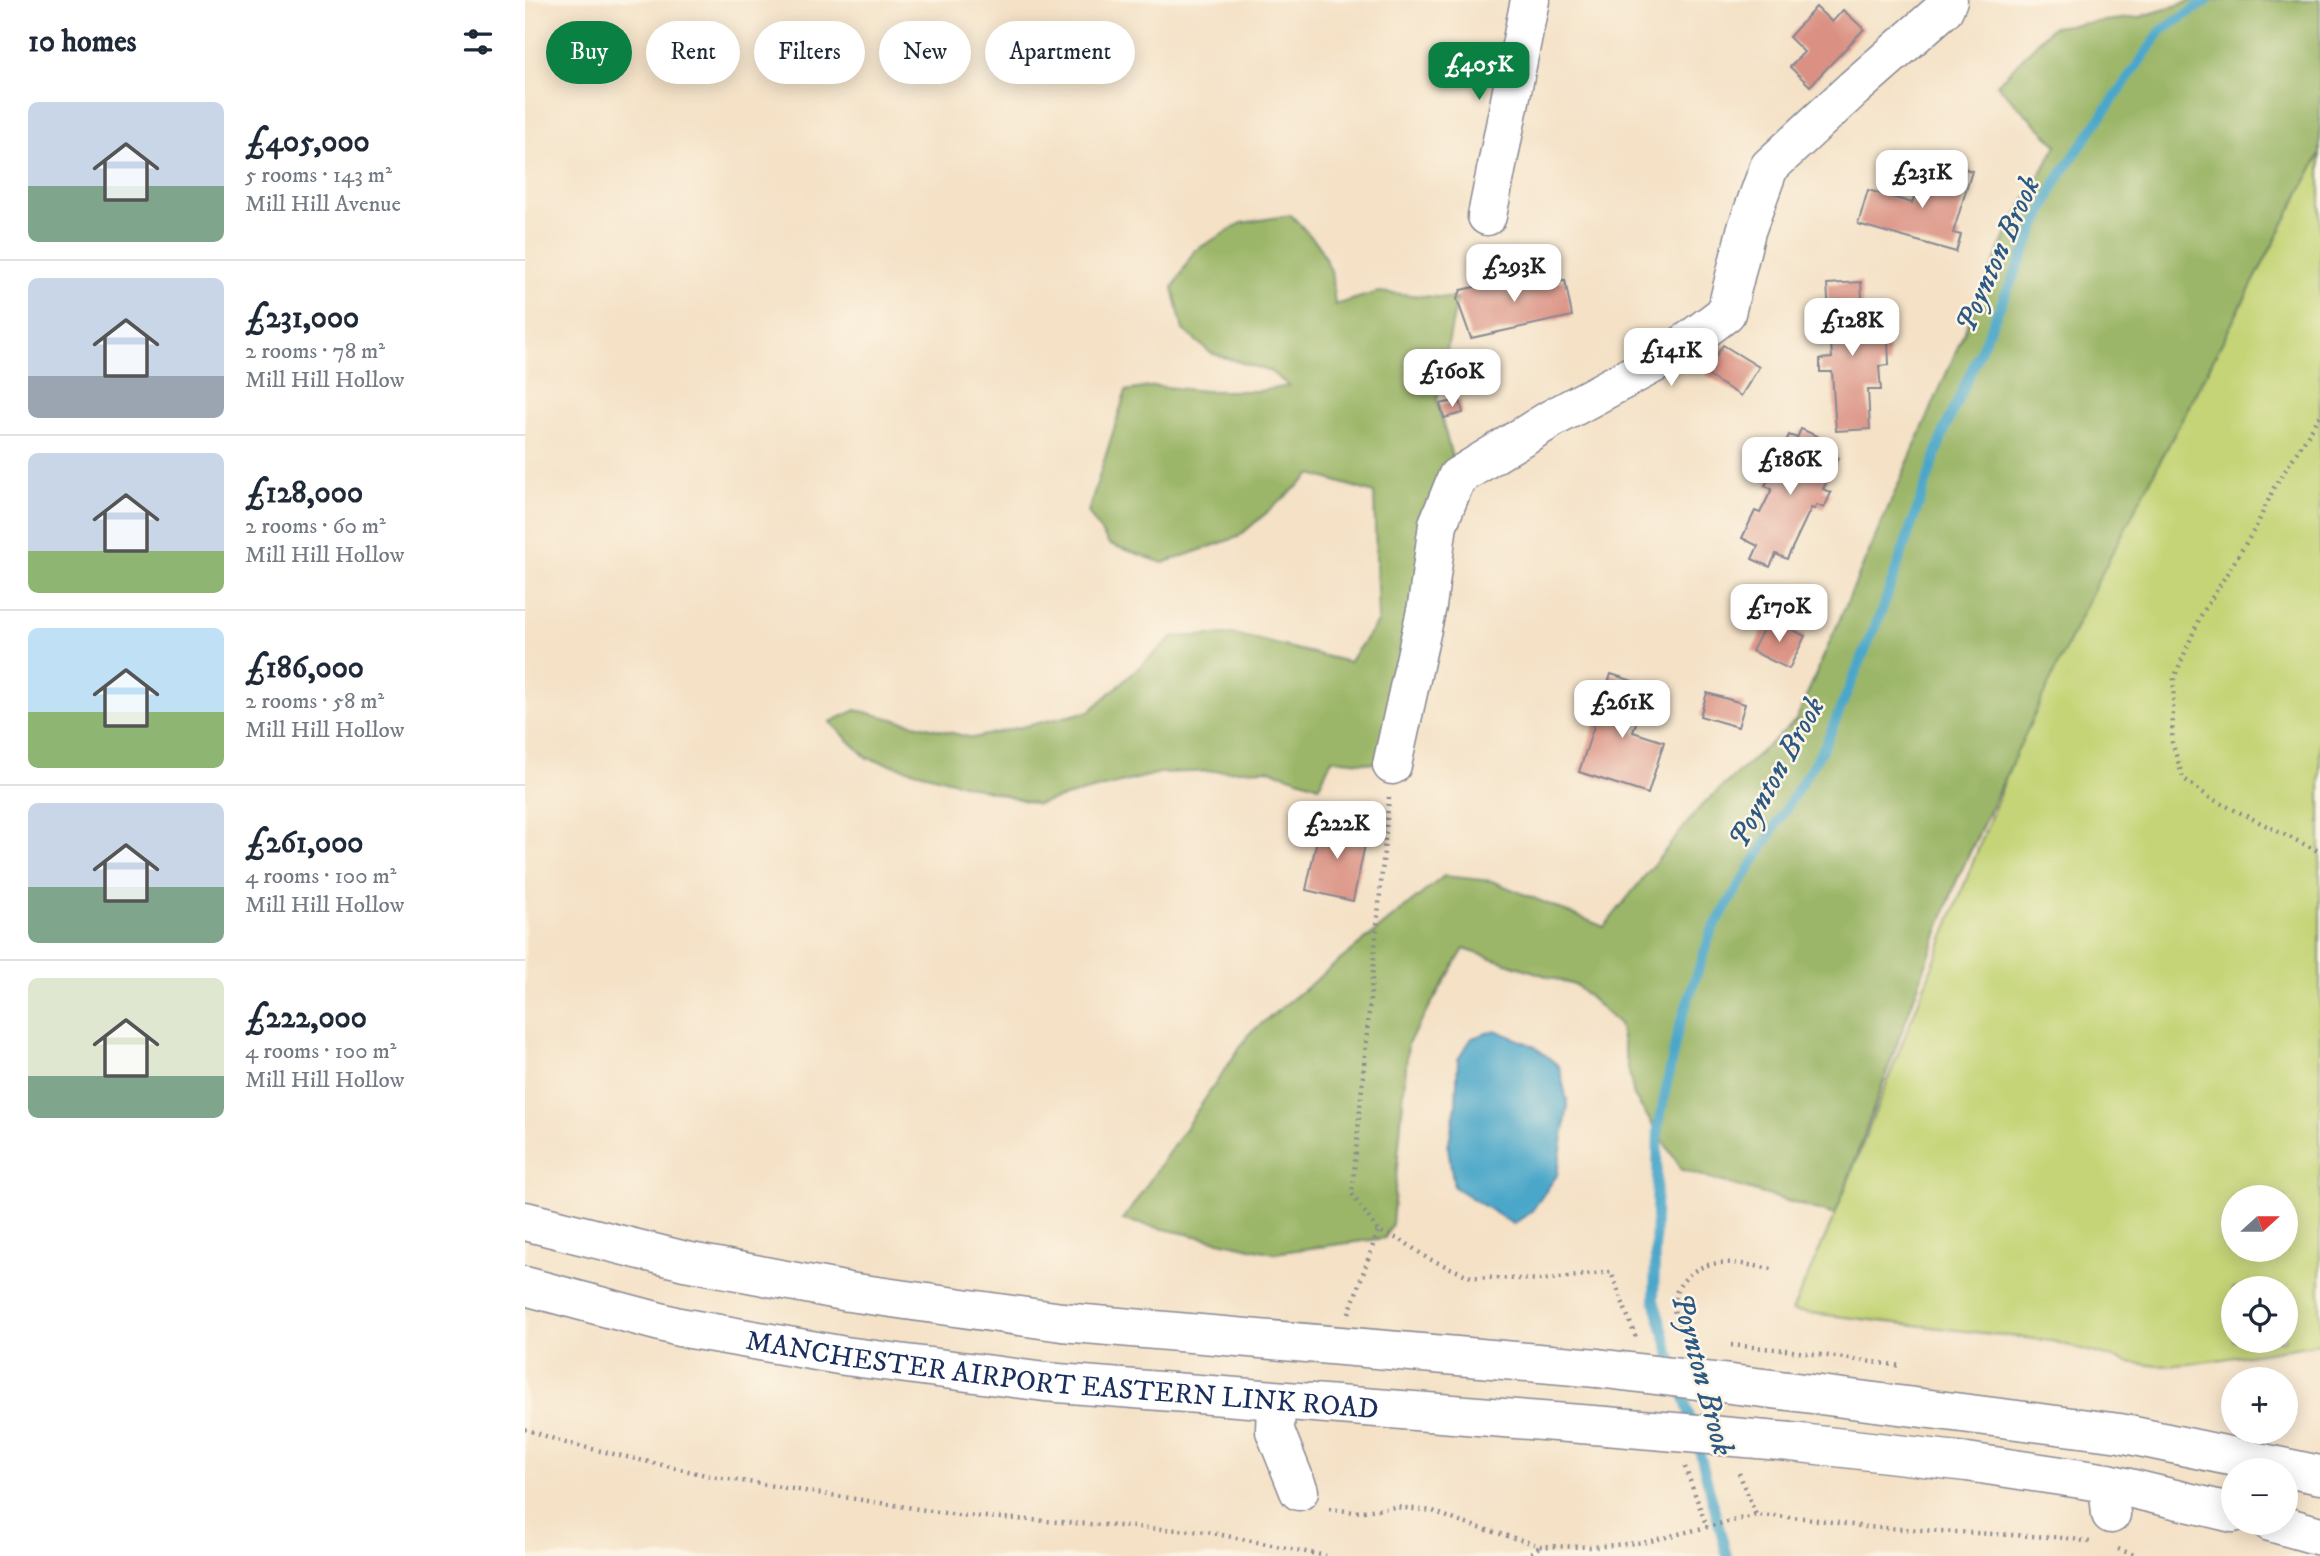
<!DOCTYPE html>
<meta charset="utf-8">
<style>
body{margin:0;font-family:"IM FELL DW Pica",serif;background:#f6f6f7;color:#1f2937;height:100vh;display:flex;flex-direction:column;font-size:26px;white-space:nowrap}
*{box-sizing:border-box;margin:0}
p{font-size:23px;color:#747a83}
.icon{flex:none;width:38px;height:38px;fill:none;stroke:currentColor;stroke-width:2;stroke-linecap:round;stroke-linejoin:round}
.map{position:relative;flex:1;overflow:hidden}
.drawer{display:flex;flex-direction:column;background:#fff;width:525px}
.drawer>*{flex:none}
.guide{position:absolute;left:21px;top:21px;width:665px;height:63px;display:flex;gap:14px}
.needle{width:46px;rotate:69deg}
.buttons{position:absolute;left:1696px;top:1185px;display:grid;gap:14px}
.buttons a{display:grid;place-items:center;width:77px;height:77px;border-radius:50%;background:#fff;box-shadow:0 4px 18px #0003;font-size:35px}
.price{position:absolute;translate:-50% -60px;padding:0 16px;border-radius:14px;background:#fff;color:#222;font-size:23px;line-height:46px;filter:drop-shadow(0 2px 4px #0008)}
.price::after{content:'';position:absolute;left:50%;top:42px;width:21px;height:16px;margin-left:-10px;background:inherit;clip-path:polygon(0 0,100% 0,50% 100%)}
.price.current{background:#0b8043;color:#fff}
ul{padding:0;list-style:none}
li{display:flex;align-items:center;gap:21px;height:175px;padding:0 28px}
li+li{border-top:2px solid #e0e1e3}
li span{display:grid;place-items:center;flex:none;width:196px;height:140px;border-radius:10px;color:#555}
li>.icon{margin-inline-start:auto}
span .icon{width:84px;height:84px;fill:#fffc;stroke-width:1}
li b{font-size:30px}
h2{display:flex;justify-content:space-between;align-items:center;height:84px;padding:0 28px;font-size:30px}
.tag{padding:0 24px;border-radius:32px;background:#fff;box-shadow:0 4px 18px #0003;font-size:24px;line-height:63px}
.tag.current{background:#0b8043;color:#fff}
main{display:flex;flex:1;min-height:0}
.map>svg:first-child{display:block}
.green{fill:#c4d476;stroke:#70826a;stroke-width:2;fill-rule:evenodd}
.forest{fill:#9bb667;stroke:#5b7262;stroke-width:2}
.water{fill:#4ba7c9;stroke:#336b94;stroke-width:2}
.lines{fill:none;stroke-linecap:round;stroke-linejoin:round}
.stream{stroke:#4ba7c9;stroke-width:10}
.building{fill:#da9082}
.minor-casing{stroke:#888892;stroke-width:41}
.highway-casing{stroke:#888892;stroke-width:41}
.path{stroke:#888892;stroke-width:4.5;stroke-dasharray:2 5;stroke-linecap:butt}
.minor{stroke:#fff;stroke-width:38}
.highway{stroke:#fff;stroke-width:38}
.highway-bridge-casing{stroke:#888892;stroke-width:41;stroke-linecap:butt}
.path-bridge{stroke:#888892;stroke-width:4.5;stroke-dasharray:2 5;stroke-linecap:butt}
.highway-bridge{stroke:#fff;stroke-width:38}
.labels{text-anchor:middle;stroke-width:5;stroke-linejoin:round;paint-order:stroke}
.street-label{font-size:28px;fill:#1b2f5e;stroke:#fcf5e5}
.water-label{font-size:30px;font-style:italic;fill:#2c5983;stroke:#fcf5e5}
</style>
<main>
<section class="drawer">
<h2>10 homes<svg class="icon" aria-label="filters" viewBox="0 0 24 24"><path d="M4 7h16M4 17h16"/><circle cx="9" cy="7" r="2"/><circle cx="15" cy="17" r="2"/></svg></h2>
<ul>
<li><span style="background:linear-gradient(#c9d6e8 60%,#7fa58c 0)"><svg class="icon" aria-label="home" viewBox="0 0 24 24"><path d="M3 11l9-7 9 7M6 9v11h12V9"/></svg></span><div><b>£405,000</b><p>5 rooms · 143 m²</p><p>Mill Hill Avenue</p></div></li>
<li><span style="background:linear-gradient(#c9d6e8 70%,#9aa5b1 0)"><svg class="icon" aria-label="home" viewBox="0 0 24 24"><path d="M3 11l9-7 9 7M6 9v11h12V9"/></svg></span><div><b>£231,000</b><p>2 rooms · 78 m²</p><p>Mill Hill Hollow</p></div></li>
<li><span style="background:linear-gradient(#c9d6e8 70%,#8fb573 0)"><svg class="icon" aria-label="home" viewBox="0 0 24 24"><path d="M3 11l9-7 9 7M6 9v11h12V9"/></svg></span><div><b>£128,000</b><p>2 rooms · 60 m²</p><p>Mill Hill Hollow</p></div></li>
<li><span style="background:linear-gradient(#bfe0f5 60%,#8fb573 0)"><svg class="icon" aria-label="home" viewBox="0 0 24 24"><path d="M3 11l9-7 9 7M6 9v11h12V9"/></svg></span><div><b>£186,000</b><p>2 rooms · 58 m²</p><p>Mill Hill Hollow</p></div></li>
<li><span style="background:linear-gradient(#c9d6e8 60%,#7fa58c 0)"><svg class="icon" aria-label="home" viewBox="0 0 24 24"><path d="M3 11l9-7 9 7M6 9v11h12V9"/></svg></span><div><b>£261,000</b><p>4 rooms · 100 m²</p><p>Mill Hill Hollow</p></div></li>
<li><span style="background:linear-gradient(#dfe7d0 70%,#7fa58c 0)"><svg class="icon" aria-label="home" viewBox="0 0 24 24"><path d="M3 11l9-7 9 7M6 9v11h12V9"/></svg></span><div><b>£222,000</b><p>4 rooms · 100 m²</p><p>Mill Hill Hollow</p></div></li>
</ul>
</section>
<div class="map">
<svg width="1795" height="1556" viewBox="0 0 1795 1556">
<rect width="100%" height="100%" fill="#fcf5e5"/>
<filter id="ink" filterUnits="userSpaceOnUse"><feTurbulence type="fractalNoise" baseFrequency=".0143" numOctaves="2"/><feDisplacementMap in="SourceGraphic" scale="14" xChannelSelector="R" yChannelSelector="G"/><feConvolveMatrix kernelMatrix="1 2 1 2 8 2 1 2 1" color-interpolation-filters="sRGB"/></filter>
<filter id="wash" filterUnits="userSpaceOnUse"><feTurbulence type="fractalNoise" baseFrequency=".00686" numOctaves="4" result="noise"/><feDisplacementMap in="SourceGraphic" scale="28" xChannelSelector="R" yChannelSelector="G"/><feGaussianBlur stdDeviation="1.57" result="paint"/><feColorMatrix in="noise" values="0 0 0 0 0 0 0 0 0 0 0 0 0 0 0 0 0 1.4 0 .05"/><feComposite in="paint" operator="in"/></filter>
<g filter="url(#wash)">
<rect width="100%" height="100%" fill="#f4e1c6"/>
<path class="green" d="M1795 154V1344L1665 1364 1633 1366 1603 1362 1527 1341 1267 1311 1310 1215 1492 750 1568 590ZM1708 1197H1760V1250H1708ZM1708 1288H1760V1340H1708Z"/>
<path class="forest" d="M1669 0H1795V154L1568 590 1431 882 1310 1215 1157 1170 1109 1096 1094 1024 1052 986 939 949 883 1043 867 1224 860 1238 749 1253 598 1220 724 1034 919 876 967 881 1079 927 1175 807 1271 720 1484 229 1532 145 1472 85 1527 27 1615 17Z
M766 215 793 244 806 271 810 305 853 292 932 299 912 400 932 477 867 765 807 759 794 786 743 769 635 773 512 804 342 758 305 722 331 710 448 738 565 711 648 637 709 634 824 662 853 621 849 493 787 474 713 537 638 563 584 544 563 512 601 391 630 386 680 391H734L764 386 746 372 686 353 658 330 648 288 669 251 717 223Z"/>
<path class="water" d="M970 1030 1009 1046 1034 1066 1043 1105 1032 1175 1006 1212 988 1224 929 1187 923 1147 931 1105 933 1059 947 1038Z"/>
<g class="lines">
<path class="stream" d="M1150 1370 1129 1300 1133 1127 1153 1030 1186 932 1301 743 1357 610 1420 429 1532 180 1636 31 1683 0
M1156 1388 1167 1424
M1172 1442 1202 1556"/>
</g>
<g id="blocks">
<path class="building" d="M1291 7 1307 22 1318 10 1339 29 1285 86 1265 67 1279 52 1264 37Z
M1415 161 1447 171 1428 233 1436 235 1431 252 1333 224 1343 190 1387 203 1392 189 1406 193Z
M1020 271 1023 283 1040 280 1047 316 946 338 932 299 936 290Z
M1336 282 1340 341 1363 339 1364 365 1354 366 1356 390H1343L1345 429 1311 431 1307 372H1295V359L1307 358 1302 284Z
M1198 345 1234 367 1216 396 1180 374Z
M935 400 938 413 919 418 915 404Z
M1276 429 1294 437 1290 447 1313 458 1298 489 1306 493 1299 508 1292 505 1289 509 1286 508 1262 559 1251 554 1245 567 1227 559 1233 546 1217 538 1230 511 1235 513 1247 489 1240 486 1264 435 1272 438Z
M1244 618 1280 636 1264 669 1227 651Z
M1086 674 1123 686 1108 732 1139 742 1123 794 1054 772Z
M1182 693 1220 704 1213 727 1175 716Z
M796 821 843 831 828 901 781 890Z"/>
</g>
</g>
<g filter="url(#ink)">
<use href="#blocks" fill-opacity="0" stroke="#888892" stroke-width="2"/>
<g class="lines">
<defs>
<path id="minor" d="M962 216 1005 0
M867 765 902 606 913 524 932 477 1026 419 1145 355 1201 313 1221 231 1244 167 1329 88 1419 9 1423 0
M751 1401 750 1431 774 1491
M1583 1483 1586 1514"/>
<g id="highway">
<path d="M0 1221 160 1261 324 1292 537 1322 1072 1368"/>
<path id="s1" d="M0 1286 154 1327 320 1356 520 1382 1081 1426"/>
<path d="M1263 1391 1595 1433 1795 1475"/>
<path d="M1266 1442 1442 1462 1583 1483 1708 1513"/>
<path d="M1745 1522 1795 1536"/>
</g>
</defs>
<use href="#minor" class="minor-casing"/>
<use href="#highway" class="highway-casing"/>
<path class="path" d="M1795 416 1749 488 1731 527 1675 617 1649 678 1647 742 1658 778 1685 798 1795 852
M864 797 827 1194 853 1231 878 1241 902 1258 946 1277 1018 1280 1086 1272 1111 1338
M824 1313 853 1231
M1163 1345C1159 1334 1151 1321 1149 1309 1148 1296 1152 1288 1160 1279 1183 1254 1217 1264 1247 1269
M1260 1350 1377 1366
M0 1429 41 1443 185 1476 432 1515 682 1532 801 1556
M1160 1467 1182 1527
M1214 1473 1231 1515
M804 1509 830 1512 871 1507 908 1511 935 1522 1016 1546 1068 1547 1121 1542 1231 1515 1280 1518 1341 1527 1542 1538 1565 1542
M1593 1549 1612 1556
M1000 1556 1016 1546"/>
<use href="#minor" class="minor"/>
<use href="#highway" class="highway"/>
<defs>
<path id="highway-bridge" d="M1072 1368 1263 1391
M1081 1426 1266 1442"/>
</defs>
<use href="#highway-bridge" class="highway-bridge-casing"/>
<path class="path-bridge" d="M1206 1345 1260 1350"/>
<use href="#highway-bridge" class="highway-bridge"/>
</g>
</g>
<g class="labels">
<g class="street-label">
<text dy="10" stroke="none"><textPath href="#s1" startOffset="546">MANCHESTER AIRPORT EASTERN LINK ROAD</textPath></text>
</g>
<g class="water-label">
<text transform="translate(1472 254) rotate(-66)" y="10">Poynton Brook</text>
<text transform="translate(1251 772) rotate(-61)" y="10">Poynton Brook</text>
<text transform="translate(1178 1374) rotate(75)" y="10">Poynton Brook</text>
</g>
</g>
</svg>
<div class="buttons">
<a><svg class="needle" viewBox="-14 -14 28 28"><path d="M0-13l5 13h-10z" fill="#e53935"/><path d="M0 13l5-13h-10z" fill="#747a83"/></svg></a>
<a><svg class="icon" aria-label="locate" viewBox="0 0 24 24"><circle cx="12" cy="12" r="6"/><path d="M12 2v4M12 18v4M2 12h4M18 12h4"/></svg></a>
<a>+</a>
<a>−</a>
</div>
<b class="price current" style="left:954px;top:102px">£405K</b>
<b class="price" style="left:1397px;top:210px">£231K</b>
<b class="price" style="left:989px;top:304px">£293K</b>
<b class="price" style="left:1327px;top:358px">£128K</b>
<b class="price" style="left:1146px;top:388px">£141K</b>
<b class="price" style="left:927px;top:409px">£160K</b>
<b class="price" style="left:1265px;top:497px">£186K</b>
<b class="price" style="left:1254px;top:644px">£170K</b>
<b class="price" style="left:1097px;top:740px">£261K</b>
<b class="price" style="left:812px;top:861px">£222K</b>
<div class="guide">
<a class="tag current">Buy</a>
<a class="tag">Rent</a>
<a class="tag">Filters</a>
<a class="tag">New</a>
<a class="tag">Apartment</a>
</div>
</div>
</main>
